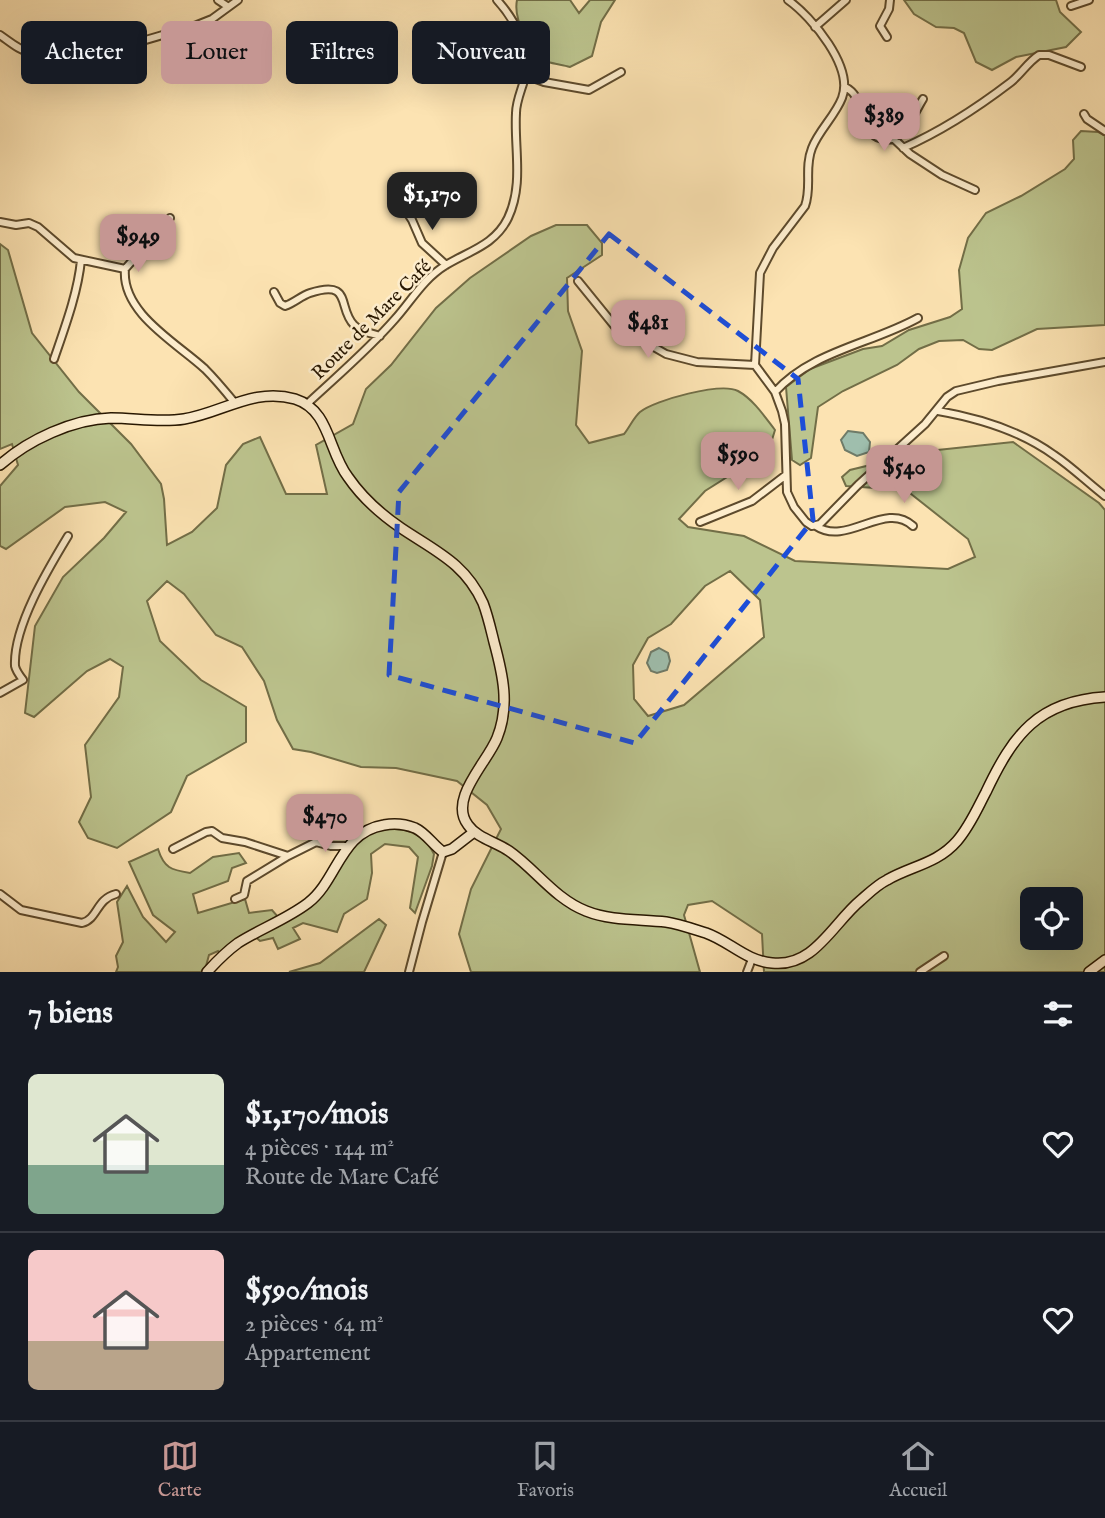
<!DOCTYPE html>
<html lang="fr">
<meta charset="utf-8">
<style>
body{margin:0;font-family:"IM FELL English",serif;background:#242831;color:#f1f3f6;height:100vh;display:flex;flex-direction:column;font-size:26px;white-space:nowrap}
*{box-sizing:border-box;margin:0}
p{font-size:23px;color:#9ea1a6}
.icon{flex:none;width:38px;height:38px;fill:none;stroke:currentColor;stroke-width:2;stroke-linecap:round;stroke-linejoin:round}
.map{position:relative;height:972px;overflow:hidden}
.details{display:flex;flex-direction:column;background:#171b24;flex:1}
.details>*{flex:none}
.hud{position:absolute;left:21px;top:21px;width:700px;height:63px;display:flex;gap:14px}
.tools{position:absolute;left:1020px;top:887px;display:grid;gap:14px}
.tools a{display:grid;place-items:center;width:63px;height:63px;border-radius:10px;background:#171b24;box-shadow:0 7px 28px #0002;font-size:35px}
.price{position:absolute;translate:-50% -60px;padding:0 16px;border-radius:14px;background:#c59692;color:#111;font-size:23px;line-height:46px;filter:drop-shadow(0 2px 4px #0008)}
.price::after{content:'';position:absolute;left:50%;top:42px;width:21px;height:16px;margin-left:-10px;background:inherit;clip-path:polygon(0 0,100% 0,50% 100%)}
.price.active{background:#222;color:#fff}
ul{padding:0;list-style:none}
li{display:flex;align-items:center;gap:21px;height:175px;padding:0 28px}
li+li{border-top:2px solid #363941}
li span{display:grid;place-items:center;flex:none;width:196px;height:140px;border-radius:10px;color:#555}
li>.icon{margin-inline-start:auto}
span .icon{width:84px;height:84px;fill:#fffc;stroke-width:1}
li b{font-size:30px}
h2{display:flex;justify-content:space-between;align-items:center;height:84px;padding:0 28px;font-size:30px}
.tag{padding:0 24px;border-radius:10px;background:#171b24;box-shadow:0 7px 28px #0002;font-size:24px;line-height:63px}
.tag.active{background:#c59692;color:#111}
.tabs{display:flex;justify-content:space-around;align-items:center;height:98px;border-top:2px solid #363941;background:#171b24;font-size:19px;color:#9ea1a6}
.tabs a{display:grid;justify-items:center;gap:4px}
.tabs .active{color:#c59692}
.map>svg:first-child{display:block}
.green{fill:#bcc48e;stroke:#726e47;stroke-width:2;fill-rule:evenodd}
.water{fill:#9fbead;stroke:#6f7b68;stroke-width:2}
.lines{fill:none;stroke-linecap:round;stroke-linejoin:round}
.street-casing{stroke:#5d4a2c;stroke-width:10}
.secondary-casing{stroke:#281700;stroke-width:12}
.street{stroke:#fdedcd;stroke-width:6}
.secondary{stroke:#fdedcd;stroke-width:9}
.marked{fill:none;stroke:#1d4ed8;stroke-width:5;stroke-dasharray:14 9;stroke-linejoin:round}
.labels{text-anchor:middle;stroke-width:5;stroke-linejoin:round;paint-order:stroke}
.street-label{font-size:19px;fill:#281700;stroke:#fdedcd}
</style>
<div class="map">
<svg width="1105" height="972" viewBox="0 0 1105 972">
<rect width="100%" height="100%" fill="#fce3b2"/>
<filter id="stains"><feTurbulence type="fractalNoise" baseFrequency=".00286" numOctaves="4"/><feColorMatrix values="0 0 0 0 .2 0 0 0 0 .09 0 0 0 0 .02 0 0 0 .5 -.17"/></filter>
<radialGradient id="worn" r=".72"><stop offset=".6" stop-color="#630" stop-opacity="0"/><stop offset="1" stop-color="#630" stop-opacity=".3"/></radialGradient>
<path class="green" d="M517 0H570L579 13 590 0H615L601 22 592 56 570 67C563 65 555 64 548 62 530 53 513 19 517 0Z
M904 0H1056L1060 12 1081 32 1066 47 1016 57 992 70 976 62 964 33 954 28 936 27 914 14Z
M1081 131 1098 132 1105 136V325L1037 329 992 350 979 349 963 340 939 341 919 349 897 365 843 391 818 407 811 458 800 465 792 460 786 387 810 369 863 349 882 346 909 330 950 317 962 309 959 270 968 238 986 213 1021 196 1065 169 1074 159 1073 140Z
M556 225H587L602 243V255L567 278 568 311 582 351 576 425 589 443 624 434C629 428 634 417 640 412 655 400 721 382 738 391 753 399 765 417 775 430L771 443 747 456 735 472 705 491 679 519 688 527 744 536 795 561 948 569 975 557 968 539 906 490 846 486 842 477 850 470 928 451 1013 442 1099 503 1105 510V972H764L762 934 712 901 688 905 684 915 700 972H471L459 934 471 889 501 829 487 805 457 781 396 768 361 767 311 752 293 749 277 720 264 681 242 647 216 635 184 594 167 581 147 601 160 641 201 680 246 707V742L187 776 171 812 117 848 88 838 79 822 91 797 85 745 119 697 123 667 110 659 87 671 34 717 25 713 35 626 63 577 104 538 126 512 105 502 65 507 6 549 0 546V486L18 465 12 444 0 449V244L8 250 32 333 79 392 131 444 161 484 164 499 167 545 192 532 217 508 226 465 243 444 260 437 286 494H327L316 445 353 424 366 389 391 365 436 308 470 278 531 236ZM730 571 760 600 764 637 684 705 648 716 634 699 633 665 648 638 671 624 705 586ZM1032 900H1071V938H1032Z
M393 827C411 830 425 836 434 854L432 866 415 913 410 908 418 857 409 847 385 844 371 854 372 873 367 899 344 914 337 932 303 923 293 928 300 939 278 949 273 938 260 941 251 933 220 954 218 951 209 955 206 966 201 972H116L118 967 116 956 123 942 117 902 127 886 143 917 166 942 175 932 153 915 129 862 158 849C164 868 171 870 190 873L213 857 239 853 246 863 232 868 228 881 193 894 198 913 245 899 249 913 272 910 278 917H290L333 875 363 835Z
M379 919 386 925 364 972H289L320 963Z"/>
<path class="water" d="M848 431 863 433 870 442 869 452 857 456 845 450 841 440Z
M659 648 668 653 670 661 667 670 657 673 651 671 647 663 651 652Z"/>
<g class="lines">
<defs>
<path id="street" d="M218 0 227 6
M788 0C812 17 854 67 842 98 835 116 819 130 812 148 804 168 812 187 805 206L773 248 760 273 755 365 775 392 782 411 785 424 787 492 794 507 806 522 812 526 820 524 858 485 925 424 947 397 956 391 998 381 1105 362
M1071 6 1089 0
M815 27 846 0
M0 35C10 42 20 51 33 54 74 67 155 36 197 25L212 19 238 0
M887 37 880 26 889 9 890 0
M525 75 544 82 589 90 621 72
M845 87C867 97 858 133 882 139 903 145 914 113 923 99
M1084 114 1087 119 1105 131
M894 139 910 154 942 175 975 190
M903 148C942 131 977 108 1011 82 1021 74 1028 62 1039 55H1049L1081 67
M407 194 400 196 399 200 412 220 422 243 446 265
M0 222 16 225 29 223 38 227 74 258 125 269C121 313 177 343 205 369 215 379 225 391 234 402
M125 269 170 218
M578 281 617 329 633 339 645 342 666 354 697 362 755 365
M274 292 280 303 285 306C294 303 301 296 310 293 353 279 337 308 354 325 360 332 371 333 380 336
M54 359C65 327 78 292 81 260
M775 392C812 351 871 344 918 318
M307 404C337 376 368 350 395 319 412 300 423 279 446 265 469 251 495 245 508 218 524 184 514 149 516 113 516 101 522 89 525 77 531 49 515 20 497 0
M938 411C978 418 1021 431 1054 455 1072 467 1088 483 1105 496
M700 522 752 501 786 475
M816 526C847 547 885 500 913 526
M0 693 23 680C20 676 16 671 15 666 13 627 48 569 68 536
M173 849 206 832 212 831 222 838 245 842 288 856 247 881 244 895 235 899
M288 856 316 842 331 846H348
M0 894 21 910 82 923C98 919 96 899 116 894
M409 972 422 922 443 852
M747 972 752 959
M920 972 944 956"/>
<path id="secondary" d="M0 465C28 440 73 419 111 418 135 418 160 423 184 419 222 413 254 387 295 399 330 410 328 451 348 477 361 496 382 515 401 528 435 551 465 563 483 603 488 616 491 630 494 642 503 675 510 706 497 738 487 763 448 799 468 825 477 838 496 842 509 851 535 869 555 899 586 911 611 921 640 919 666 922 679 924 693 929 706 933 729 941 746 961 772 963 814 968 833 923 861 900 869 893 877 885 887 880 911 866 937 864 957 841 970 826 977 809 986 792 1013 735 1038 701 1105 697
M207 972C216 962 227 951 238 943 260 929 287 919 308 903 338 880 340 832 384 825 394 823 405 824 415 828 426 833 433 845 443 852L452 849 474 832
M1089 972 1105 960"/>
</defs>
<use href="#street" class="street-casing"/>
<use href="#secondary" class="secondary-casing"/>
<use href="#street" class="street"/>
<use href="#secondary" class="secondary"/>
</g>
<path class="marked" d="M609 234 798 379 813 520 635 743 389 675 399 492Z"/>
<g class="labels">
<g class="street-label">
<text transform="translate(371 319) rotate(-45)" y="7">Route de Mare Café</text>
</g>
</g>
<rect width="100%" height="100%" filter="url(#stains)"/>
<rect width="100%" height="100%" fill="url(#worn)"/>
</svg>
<div class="tools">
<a><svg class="icon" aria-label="locate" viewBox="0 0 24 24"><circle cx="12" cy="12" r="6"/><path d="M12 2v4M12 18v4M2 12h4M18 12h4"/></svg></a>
</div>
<b class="price" style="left:884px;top:153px">$389</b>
<b class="price active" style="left:432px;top:232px">$1,170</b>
<b class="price" style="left:138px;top:274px">$949</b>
<b class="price" style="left:648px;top:360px">$481</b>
<b class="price" style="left:738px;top:492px">$590</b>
<b class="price" style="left:904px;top:505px">$540</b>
<b class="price" style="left:325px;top:854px">$470</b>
<div class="hud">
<a class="tag">Acheter</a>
<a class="tag active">Louer</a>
<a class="tag">Filtres</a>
<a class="tag">Nouveau</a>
</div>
</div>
<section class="details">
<h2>7 biens<svg class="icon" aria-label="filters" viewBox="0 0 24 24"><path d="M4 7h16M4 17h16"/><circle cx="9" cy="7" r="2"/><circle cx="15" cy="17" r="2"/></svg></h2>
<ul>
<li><span style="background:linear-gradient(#dfe7d0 65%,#7fa58c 0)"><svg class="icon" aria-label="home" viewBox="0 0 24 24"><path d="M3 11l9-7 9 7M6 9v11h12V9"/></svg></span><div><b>$1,170/mois</b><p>4 pièces · 144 m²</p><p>Route de Mare Café</p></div><svg class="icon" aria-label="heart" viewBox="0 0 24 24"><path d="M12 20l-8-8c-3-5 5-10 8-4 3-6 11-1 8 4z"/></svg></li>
<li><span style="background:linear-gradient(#f6c9c9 65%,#b9a48a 0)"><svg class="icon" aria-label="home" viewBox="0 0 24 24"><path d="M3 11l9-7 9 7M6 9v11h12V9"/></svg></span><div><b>$590/mois</b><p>2 pièces · 64 m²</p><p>Appartement</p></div><svg class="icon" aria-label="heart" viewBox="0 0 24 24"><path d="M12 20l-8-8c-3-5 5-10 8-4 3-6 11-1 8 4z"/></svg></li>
</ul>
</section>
<nav class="tabs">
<a class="active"><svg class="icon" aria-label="map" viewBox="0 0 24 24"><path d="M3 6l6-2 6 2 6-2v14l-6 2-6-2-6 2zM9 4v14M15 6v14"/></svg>Carte</a>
<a><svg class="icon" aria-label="saved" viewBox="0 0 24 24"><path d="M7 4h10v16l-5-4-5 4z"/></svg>Favoris</a>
<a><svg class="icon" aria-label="home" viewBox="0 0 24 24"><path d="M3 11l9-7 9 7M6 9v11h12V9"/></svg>Accueil</a>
</nav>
